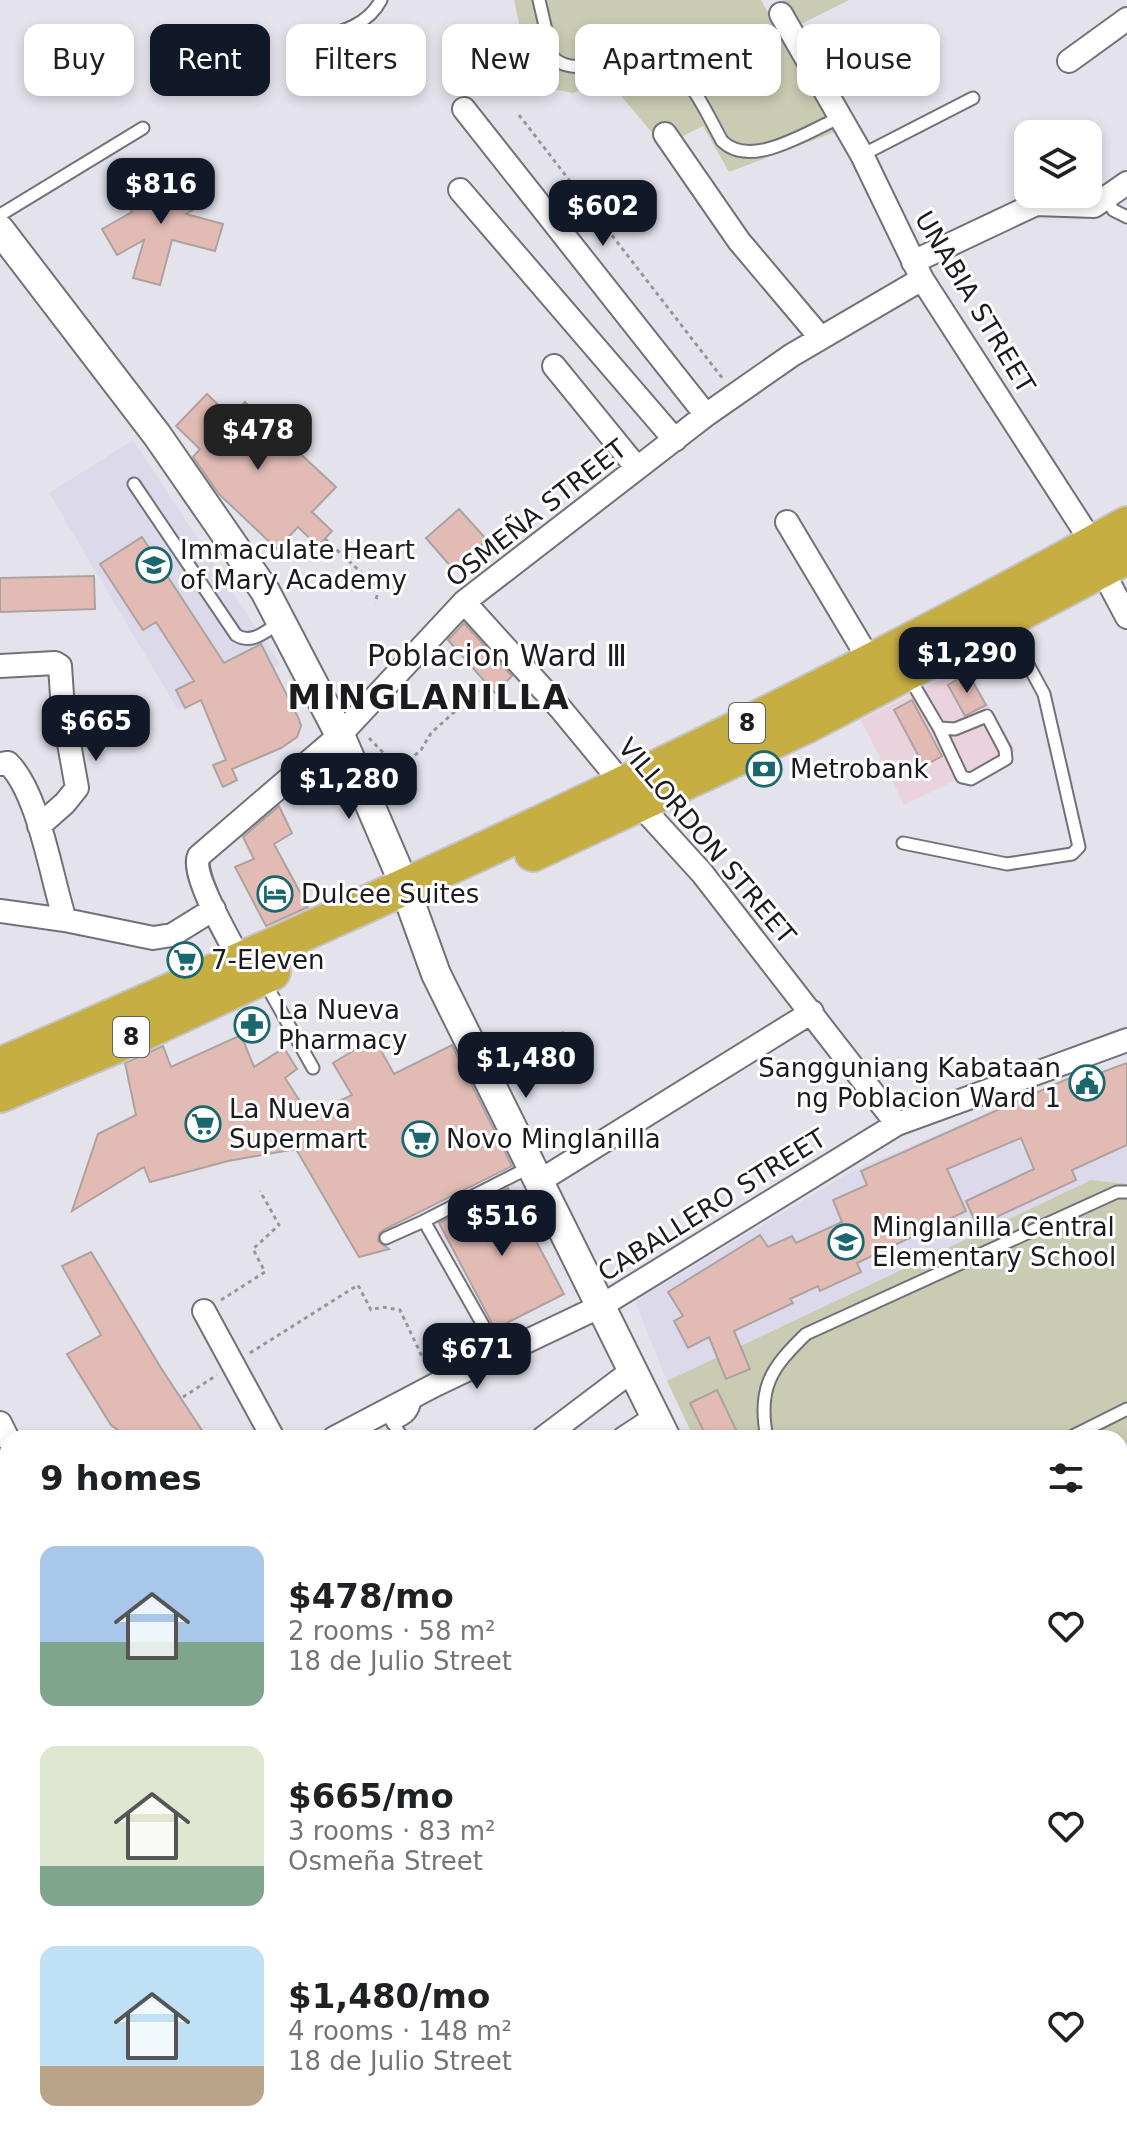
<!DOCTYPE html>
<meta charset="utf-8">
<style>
body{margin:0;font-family:"DejaVu Sans",sans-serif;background:#f2f2f2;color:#202124;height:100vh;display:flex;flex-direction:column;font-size:30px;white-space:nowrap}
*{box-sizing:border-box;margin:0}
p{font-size:26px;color:#757577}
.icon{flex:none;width:44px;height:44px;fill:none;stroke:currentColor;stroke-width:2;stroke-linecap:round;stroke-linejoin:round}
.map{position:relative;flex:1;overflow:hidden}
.panel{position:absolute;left:0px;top:1430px;width:1128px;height:714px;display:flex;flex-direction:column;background:#fff;border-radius:24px 24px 0 0;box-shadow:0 4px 12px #0003}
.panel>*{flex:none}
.banner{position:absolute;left:24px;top:24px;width:1080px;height:72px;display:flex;gap:16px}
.buttons{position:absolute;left:1014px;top:120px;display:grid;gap:16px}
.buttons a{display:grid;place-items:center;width:88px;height:88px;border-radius:16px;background:#fff;box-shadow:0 4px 12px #0003;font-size:40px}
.price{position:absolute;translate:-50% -68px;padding:0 18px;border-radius:16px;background:#111827;color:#fff;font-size:26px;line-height:52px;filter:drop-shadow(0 2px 4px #0008)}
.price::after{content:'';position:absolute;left:50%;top:48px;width:24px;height:18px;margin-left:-12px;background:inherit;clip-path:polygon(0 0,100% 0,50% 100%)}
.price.current{background:#222;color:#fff}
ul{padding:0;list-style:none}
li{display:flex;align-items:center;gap:24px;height:200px;padding:0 40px}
li span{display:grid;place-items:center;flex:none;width:224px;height:160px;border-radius:16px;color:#555}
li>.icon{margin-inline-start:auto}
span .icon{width:96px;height:96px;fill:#fffc;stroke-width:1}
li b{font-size:34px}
h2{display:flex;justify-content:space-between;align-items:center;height:96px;padding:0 40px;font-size:34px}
.chip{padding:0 28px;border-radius:16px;background:#fff;box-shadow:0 4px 12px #0003;font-size:28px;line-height:72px}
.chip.current{background:#111827;color:#fff}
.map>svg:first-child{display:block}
.commercial{fill:#ebd3dd}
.built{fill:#dbd9ea}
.medical{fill:#dcd7ec}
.green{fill:#c9cbb2}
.building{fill:#e2bbb5;stroke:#ada2a0;stroke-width:2}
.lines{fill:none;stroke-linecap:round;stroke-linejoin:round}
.service-casing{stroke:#72717a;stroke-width:15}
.minor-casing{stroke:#72717a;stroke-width:26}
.tertiary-casing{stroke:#72717a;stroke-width:32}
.trunk-casing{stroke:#c4c4c5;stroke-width:40}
.path{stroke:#97969d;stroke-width:3;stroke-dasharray:4 4;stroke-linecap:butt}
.service{stroke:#fff;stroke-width:11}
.minor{stroke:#fff;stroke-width:22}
.tertiary{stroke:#fff;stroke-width:28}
.trunk{stroke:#c6ae43;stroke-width:36}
.labels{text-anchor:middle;stroke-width:6;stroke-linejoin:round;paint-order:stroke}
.shield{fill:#fff;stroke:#605f62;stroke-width:2}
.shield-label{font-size:24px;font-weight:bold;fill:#1c1b1f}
.street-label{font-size:26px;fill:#1c1b1f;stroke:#fff}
.poi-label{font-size:26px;fill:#1c1b1f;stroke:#fff;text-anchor:start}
.quarter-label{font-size:30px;fill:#1c1b1f;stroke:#fff}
.district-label{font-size:34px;font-weight:bold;letter-spacing:2px;fill:#1c1b1f;stroke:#fff}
</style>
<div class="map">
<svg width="1127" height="2143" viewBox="0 0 1127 2143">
<rect width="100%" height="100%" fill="#e4e3ec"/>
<path class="commercial" d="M965 667 1016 751 904 805 861 720Z
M8 1507V1595H7L0 1580V1511Z
M1127 1947V2017L1120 1997V1949Z"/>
<path class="built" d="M133 440 280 664 178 710 49 493Z
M1127 1105V1184L1091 1180 667 1381 635 1301 854 1170 1004 1106 1023 1149Z"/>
<path class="medical" d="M1127 1793V1889L1120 1870V1796Z"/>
<path class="green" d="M514 0H761L835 132 729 172 703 126 663 146 607 79 573 93 532 85Z
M782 0H849L795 27Z
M1091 1180 1127 1184V1655L1120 1659V1438H694L667 1381Z"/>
<path class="building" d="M150 175 162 195 190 178 205 203 186 214 223 224 215 251 172 240 160 285 133 278 144 240 117 255 102 229 132 212 120 192Z
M207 394 231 417 245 402 336 487 312 512 332 531 318 546 298 527 277 549 219 494 193 457 200 449 176 426Z
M459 509 487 540 453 569 426 538Z
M142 537 224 663 261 644 299 719 301 726 297 737 281 748 232 769 237 780 223 787 213 765 226 760 201 700 185 708 176 690 194 681 156 622 143 630 100 564Z
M94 576 95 609 0 612V578Z
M464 623 512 676 495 693 448 640Z
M968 673 986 705 965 716 948 685Z
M912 700 942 756 924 766 894 710Z
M279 806 292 833 274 844 308 907 266 926 235 867 254 859 243 837Z
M563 1032 577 1060 532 1082 518 1054Z
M241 1035 254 1067 284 1048 297 1069 285 1078 305 1109 314 1106 317 1112 352 1095 333 1063 374 1038 394 1074 452 1045 512 1166 383 1230 379 1234 378 1241 389 1249 359 1257 296 1149 228 1161 150 1182 144 1167 72 1211 98 1134 136 1115 125 1063 163 1046 171 1067Z
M1127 1063V1145L1072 1170 1076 1180 977 1226 966 1201 1034 1169 1021 1138 947 1169 966 1211 857 1263 861 1272 820 1291 818 1286 790 1299 793 1303 734 1331 750 1369 726 1379 709 1337 688 1348 674 1321 683 1316 668 1292 760 1235 768 1247 792 1236 796 1243 842 1222 833 1200 867 1185 861 1171 1076 1075 1078 1081Z
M508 1188 564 1294 495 1329 439 1223Z
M91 1252 161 1368 207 1438H128L111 1425 67 1354 101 1335 62 1266Z
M717 1390 740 1438H707L690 1403Z"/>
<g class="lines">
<defs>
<path id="service" d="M539 0 552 56C576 85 640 43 670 65 695 84 707 114 722 141 751 170 808 131 839 118
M310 41C337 33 367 27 381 0
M862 155 973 98
M1106 197 1113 210 1127 217
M0 215 143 128
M134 484 236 635C252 645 266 631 279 623
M909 677 939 728 962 777 971 779 1006 759 1005 750 987 716 955 729 939 728
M903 843 1007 864 1072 854 1079 847 1044 694 1007 626
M264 981 313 1068
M424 1221 530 1167
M386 1238 424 1221 500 1355
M390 1419 403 1438
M393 1424C409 1418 413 1413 416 1397
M767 1438C757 1388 771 1368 806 1334L1117 1192H1127
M1069 1438 1127 1409"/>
<path id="minor" d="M781 14 862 155 922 279 1093 544
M1069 61 1127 19
M464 109 706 415
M665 134 739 241 820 337
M460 190 675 440
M913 262 1036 204 1094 206 1127 183
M554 366 637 468
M787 522 870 661
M1102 570 1127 617
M464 602 560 708 640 805 702 873 897 1124
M0 666 55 663 60 666 63 710 77 788 65 803 39 826
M0 764 8 763C39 793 51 877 65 920
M0 911 65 920 153 938 172 935 214 909
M240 960C230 941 190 873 199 856L340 735 464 602 706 415 792 355 922 279
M538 1182 812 1012
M204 1311 273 1438
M0 1423 8 1439
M334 1438 435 1385 601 1306 897 1124 1127 1040
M543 1438 633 1370
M624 1438 656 1417
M0 1604 8 1600
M0 1777 8 1785
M1120 1790 1127 1787
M1120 1890 1127 1912
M1120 1939 1127 1935
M0 1956 8 1952
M1120 2028 1127 2045
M1120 2126 1127 2123
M108 2136 111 2143
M308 2136 314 2143
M402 2136 408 2140 429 2136
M599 2136 605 2140 615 2136
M1082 2143 1097 2136"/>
<path id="tertiary" d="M0 230 157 435 265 591 340 735 401 877 436 974 666 1438
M989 2136 993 2143"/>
<path id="trunk" d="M533 853 806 725 1127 556
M0 1066C382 901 763 728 1127 525
M0 1094 113 1046 272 972"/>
</defs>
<use href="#service" class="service-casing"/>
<use href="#minor" class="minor-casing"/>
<use href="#tertiary" class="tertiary-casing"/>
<use href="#trunk" class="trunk-casing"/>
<path class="path" d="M519 115 723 379
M325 539 379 589 375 603
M437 663 450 655
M369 738 399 769 421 750 431 733 481 688
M221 1300 265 1272 253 1249 279 1225 260 1191
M250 1353 358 1285 371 1310 382 1307 400 1310 427 1367
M183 1397 217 1375
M781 2136 785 2143"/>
<use href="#service" class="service"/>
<use href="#minor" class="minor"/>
<use href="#tertiary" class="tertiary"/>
<use href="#trunk" class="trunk"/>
</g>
<defs>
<symbol id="school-ring" viewBox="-11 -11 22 22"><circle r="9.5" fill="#fff" stroke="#1a676d" stroke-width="1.5"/><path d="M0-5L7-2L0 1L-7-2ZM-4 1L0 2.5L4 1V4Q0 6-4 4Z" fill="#1a676d"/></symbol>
<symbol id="bank-ring" viewBox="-11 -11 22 22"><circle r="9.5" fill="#fff" stroke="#1a676d" stroke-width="1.5"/><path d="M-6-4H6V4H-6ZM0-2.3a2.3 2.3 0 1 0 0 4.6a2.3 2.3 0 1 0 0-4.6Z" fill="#1a676d"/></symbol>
<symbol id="hotel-ring" viewBox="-11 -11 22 22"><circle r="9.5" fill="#fff" stroke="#1a676d" stroke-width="1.5"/><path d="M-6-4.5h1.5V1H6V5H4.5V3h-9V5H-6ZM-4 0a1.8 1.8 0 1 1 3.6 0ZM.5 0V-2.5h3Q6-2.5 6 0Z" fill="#1a676d"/></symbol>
<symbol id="supermarket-ring" viewBox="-11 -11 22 22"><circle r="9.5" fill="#fff" stroke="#1a676d" stroke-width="1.5"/><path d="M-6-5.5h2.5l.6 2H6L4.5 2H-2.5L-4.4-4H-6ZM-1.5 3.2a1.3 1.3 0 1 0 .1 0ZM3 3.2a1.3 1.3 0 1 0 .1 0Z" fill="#1a676d"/></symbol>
<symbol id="pharmacy-ring" viewBox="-11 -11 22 22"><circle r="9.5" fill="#fff" stroke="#1a676d" stroke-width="1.5"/><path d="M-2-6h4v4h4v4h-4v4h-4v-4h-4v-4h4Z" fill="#1a676d"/></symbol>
<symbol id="civic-ring" viewBox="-11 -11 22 22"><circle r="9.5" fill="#fff" stroke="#1a676d" stroke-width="1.5"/><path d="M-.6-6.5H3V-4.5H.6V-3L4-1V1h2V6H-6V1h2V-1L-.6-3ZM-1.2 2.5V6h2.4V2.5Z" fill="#1a676d"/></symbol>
</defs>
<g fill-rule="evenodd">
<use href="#school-ring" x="134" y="545" width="40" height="40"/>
<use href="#bank-ring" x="744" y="749" width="40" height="40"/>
<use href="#hotel-ring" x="255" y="874" width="40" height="40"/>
<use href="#supermarket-ring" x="165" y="940" width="40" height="40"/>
<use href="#pharmacy-ring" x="232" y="1005" width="40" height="40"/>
<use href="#civic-ring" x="1067" y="1063" width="40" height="40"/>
<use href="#supermarket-ring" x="183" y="1104" width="40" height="40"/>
<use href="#supermarket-ring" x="400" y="1119" width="40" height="40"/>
<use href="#school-ring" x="826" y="1222" width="40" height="40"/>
</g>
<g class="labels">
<g class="shield">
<rect x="729" y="703" width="36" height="40" rx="6"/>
<rect x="113" y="1017" width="36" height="40" rx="6"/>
</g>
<g class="shield-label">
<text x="747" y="731">8</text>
<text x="131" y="1045">8</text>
</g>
<g class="street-label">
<text transform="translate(975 302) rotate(59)" y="9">UNABIA STREET</text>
<text transform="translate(536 513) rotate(-38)" y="9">OSMEÑA STREET</text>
<text transform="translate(707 841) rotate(50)" y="9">VILLORDON STREET</text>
<text transform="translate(712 1205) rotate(-32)" y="9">CABALLERO STREET</text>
</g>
<g class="poi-label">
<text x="180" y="559">Immaculate Heart<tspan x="180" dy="30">of Mary Academy</tspan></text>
<text x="790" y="778">Metrobank</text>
<text x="301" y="903">Dulcee Suites</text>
<text x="211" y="969">7-Eleven</text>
<text x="278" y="1019">La Nueva<tspan x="278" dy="30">Pharmacy</tspan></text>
<text x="1061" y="1077" text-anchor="end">Sangguniang Kabataan<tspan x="1061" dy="30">ng Poblacion Ward 1</tspan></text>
<text x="229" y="1118">La Nueva<tspan x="229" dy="30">Supermart</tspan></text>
<text x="446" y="1148">Novo Minglanilla</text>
<text x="872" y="1236">Minglanilla Central<tspan x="872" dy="30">Elementary School</tspan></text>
</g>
<g class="quarter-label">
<text x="497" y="666">Poblacion Ward Ⅲ</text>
</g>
<g class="district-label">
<text x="429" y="709">MINGLANILLA</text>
</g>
</g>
</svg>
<div class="buttons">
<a><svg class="icon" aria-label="layers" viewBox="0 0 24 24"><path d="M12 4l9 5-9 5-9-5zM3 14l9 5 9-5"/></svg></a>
</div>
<b class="price" style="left:161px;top:226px">$816</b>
<b class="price" style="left:603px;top:248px">$602</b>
<b class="price current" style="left:258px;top:472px">$478</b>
<b class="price" style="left:967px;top:695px">$1,290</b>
<b class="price" style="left:96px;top:763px">$665</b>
<b class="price" style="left:349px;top:821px">$1,280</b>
<b class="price" style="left:526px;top:1100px">$1,480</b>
<b class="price" style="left:502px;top:1258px">$516</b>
<b class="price" style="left:477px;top:1391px">$671</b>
<div class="banner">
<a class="chip">Buy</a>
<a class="chip current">Rent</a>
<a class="chip">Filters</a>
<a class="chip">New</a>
<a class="chip">Apartment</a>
<a class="chip">House</a>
</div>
<section class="panel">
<h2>9 homes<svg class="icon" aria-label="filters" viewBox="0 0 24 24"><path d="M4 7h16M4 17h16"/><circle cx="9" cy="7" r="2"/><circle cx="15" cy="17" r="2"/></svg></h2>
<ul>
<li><span style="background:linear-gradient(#a9c7e8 60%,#7fa58c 0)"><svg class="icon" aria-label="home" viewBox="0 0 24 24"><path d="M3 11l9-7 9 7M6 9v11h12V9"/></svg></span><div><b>$478/mo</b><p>2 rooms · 58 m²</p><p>18 de Julio Street</p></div><svg class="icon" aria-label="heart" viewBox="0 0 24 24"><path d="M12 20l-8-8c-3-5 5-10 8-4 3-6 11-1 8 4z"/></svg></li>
<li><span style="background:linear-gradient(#dfe7d0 75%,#7fa58c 0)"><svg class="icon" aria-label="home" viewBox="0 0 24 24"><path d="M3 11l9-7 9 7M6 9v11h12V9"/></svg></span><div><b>$665/mo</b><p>3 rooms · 83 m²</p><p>Osmeña Street</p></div><svg class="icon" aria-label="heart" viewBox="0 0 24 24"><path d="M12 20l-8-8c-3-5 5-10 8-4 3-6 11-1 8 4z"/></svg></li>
<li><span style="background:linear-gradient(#bfe0f5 75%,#b9a48a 0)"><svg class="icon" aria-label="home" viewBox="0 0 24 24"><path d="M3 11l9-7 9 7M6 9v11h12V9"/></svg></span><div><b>$1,480/mo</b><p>4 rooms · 148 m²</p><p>18 de Julio Street</p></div><svg class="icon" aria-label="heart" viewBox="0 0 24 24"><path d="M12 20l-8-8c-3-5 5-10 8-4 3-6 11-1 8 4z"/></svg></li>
</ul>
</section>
</div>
